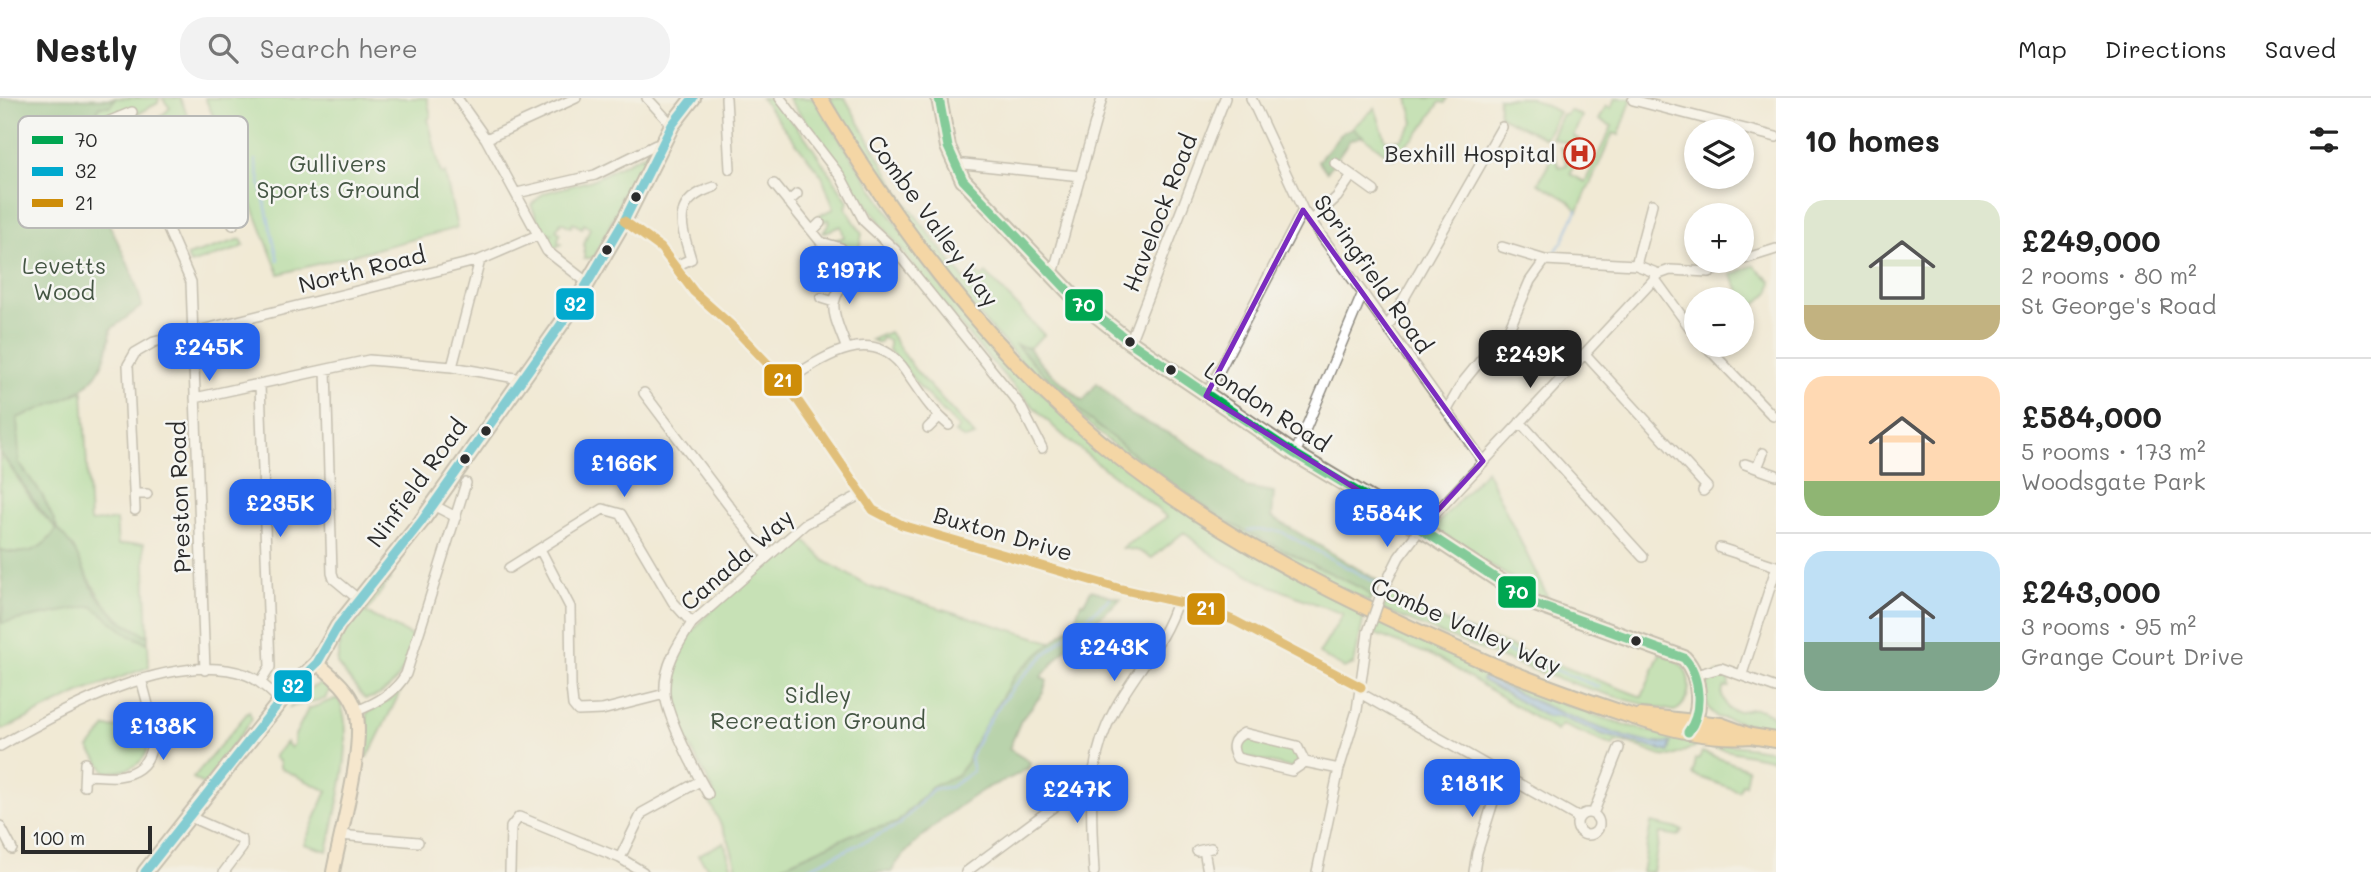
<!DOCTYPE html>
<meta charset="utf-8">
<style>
body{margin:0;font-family:Mali,sans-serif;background:#f2f2f2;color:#222;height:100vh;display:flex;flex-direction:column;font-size:26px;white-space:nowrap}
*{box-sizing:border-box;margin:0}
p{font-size:23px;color:#767676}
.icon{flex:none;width:38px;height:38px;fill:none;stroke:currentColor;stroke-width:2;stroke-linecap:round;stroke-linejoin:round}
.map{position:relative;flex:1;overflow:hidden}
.sheet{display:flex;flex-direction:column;background:#fff;width:595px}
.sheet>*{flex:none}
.tools{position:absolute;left:1684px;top:21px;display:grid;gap:14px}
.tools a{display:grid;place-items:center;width:70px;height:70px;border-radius:50%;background:#fff;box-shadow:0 4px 10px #0003;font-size:35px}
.scale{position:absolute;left:21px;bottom:18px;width:131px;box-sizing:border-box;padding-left:7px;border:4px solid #2b2b2b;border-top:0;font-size:19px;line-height:24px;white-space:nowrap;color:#2b2b2b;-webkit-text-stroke:5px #f6f6f2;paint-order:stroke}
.price{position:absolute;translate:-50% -60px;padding:0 16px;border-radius:14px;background:#2563eb;color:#fff;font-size:23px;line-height:46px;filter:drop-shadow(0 2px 4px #0008)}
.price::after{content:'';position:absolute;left:50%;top:42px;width:21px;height:16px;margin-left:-10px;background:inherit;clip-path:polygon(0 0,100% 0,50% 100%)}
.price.current{background:#222;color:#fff}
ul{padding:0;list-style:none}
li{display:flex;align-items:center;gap:21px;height:175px;padding:0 28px}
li+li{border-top:2px solid #e0e0e0}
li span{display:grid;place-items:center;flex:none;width:196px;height:140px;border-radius:21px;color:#555}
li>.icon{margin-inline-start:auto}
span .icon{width:84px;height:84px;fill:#fffc;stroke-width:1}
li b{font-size:30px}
h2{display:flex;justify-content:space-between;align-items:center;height:84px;padding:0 28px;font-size:30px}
header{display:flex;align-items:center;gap:42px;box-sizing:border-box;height:98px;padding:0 35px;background:#fff;border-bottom:2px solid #e0e0e0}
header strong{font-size:33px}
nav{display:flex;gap:38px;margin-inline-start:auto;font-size:24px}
.search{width:490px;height:63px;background:#f2f2f2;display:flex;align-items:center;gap:18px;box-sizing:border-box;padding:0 24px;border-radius:28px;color:#767676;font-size:26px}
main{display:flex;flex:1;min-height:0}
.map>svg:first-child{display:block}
.green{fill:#94d890;stroke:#60825e;stroke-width:2}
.forest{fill:#77b87a;stroke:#517252;stroke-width:2}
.water{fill:#76ace4;stroke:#506c88;stroke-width:2}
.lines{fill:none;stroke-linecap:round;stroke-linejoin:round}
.stream{stroke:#76ace4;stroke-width:2.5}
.street-casing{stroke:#8e8a80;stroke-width:12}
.secondary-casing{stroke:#8e8a80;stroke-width:16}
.primary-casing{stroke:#8e8a80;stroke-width:18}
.street{stroke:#fff;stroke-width:9}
.secondary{stroke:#fce5c4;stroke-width:12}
.primary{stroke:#f8bf6c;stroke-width:14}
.street-bridge-casing{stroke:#8e8a80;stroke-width:12;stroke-linecap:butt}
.street-bridge{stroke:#fff;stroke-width:9}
.bus-1-casing{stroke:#f6f6f2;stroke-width:14}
.bus-2-casing{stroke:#f6f6f2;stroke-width:14}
.bus-3-casing{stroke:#f6f6f2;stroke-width:14}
.bus-1{stroke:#00a651;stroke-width:9}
.bus-2{stroke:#00a9ce;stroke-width:9}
.bus-3{stroke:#ce8d09;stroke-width:9}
.marked{fill:none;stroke:#7b2cbf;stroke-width:5;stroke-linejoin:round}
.bus-dot{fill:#2b2b2b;stroke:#f6f6f2;stroke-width:2.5}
.labels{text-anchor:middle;stroke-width:5;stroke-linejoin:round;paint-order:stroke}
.poi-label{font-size:23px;fill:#2b2b2b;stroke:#f6f6f2;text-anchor:end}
.park-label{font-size:23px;fill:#455644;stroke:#f6f6f2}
.street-label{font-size:23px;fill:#2b2b2b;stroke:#f6f6f2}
.key{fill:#f6f6f2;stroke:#b9b9b6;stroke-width:2}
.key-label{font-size:19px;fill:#2b2b2b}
.line-badge{stroke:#f6f6f2;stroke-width:2.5}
.badge-label{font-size:19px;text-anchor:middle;font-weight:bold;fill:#fff}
</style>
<header>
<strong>Nestly</strong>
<div class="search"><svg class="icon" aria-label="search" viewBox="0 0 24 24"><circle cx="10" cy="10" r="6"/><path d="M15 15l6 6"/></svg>Search here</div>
<nav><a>Map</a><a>Directions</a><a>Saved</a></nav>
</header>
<main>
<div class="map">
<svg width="1776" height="774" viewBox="0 0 1776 774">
<rect width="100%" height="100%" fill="#f6f6f2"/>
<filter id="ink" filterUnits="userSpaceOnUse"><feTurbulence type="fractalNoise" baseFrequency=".0143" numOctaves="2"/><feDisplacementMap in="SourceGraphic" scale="14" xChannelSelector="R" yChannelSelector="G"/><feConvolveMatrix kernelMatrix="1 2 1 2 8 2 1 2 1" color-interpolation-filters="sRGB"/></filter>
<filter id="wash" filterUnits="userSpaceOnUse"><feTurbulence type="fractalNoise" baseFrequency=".00686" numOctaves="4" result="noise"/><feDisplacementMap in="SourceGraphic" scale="28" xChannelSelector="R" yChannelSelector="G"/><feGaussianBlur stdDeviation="1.57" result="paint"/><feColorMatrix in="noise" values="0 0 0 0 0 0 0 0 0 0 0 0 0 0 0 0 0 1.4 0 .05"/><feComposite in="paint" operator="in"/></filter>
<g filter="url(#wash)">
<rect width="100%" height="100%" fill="#f1ead6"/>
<path class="green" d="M113 0H159L158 5 134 18 131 11 92 35 99 7Z
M162 0H180L205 58 198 61 195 54 169 64 153 26 170 10Z
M205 0H427L431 18 428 21 441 76 445 75 457 130 279 176 242 82Z
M761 0H773L806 40 848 103 846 110 862 136 856 166 845 148 832 143 844 139 841 128 823 135 830 124 828 121 825 124 819 117 834 111 822 78Z
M788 0H813L920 162 974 229 1106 356 1365 514 1354 566 1344 570 1319 556 1343 516C1287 495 1228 475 1184 434L1152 460 1139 453 1122 450 1167 419C1131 389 1090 362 1055 330 957 237 870 109 788 0Z
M829 0H845L903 101 965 182 975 173 981 179 986 175 1044 237 1029 250 1017 248 1086 319 1161 378 1229 425 1363 491 1371 500 1369 504C1297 467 1224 430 1159 382 1086 329 1020 266 962 198 911 138 871 66 829 0Z
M1408 0H1447L1445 5 1440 4C1436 10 1420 36 1413 41 1401 49 1401 47 1393 61L1352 30 1375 10 1386 43 1401 41 1414 25Z
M1498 0H1530L1559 14 1545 40 1500 18Z
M1615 0H1632L1619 37 1613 35 1578 113 1569 103 1538 85 1554 57 1559 69 1567 67 1560 49 1582 60V63L1577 61 1570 76 1585 84 1612 28 1599 22 1606 8 1611 10Z
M1569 12 1582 18 1573 38 1581 42 1578 48 1582 50 1551 40 1562 16 1566 17Z
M650 53 653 56 620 100 622 102 595 159 584 161V146L590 130 584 126 582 130 573 125 571 129 561 124 556 132 560 135 558 144 561 146 553 151 546 139 553 135 545 137 531 107 544 95 592 82Z
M241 141 244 147 238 151 190 166 187 158Z
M1754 167 1772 184 1770 193 1750 212 1731 177Z
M889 234 915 272 975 338 965 341 955 335 959 330 922 292 889 252V242L882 240 879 245 871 242Z
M83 293 90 424 116 422 118 447 144 445 148 538C93 515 92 472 57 431 41 454 26 458 0 452V355C17 375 37 418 57 429L42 397 19 365 17 320Z
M1486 372 1550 504 1472 456 1473 453 1467 449 1465 451 1434 430Z
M802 439 825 463 870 489 1054 545 1015 577 972 650 967 664 957 677 932 689 897 725 853 736 769 774H738L729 743 707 699 714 695C699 662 671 622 670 587 668 530 765 470 802 439Z
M383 476 390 481 366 515 416 540C408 565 395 597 365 601L337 566 342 531Z
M1390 494 1429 517 1642 599 1660 555C1667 558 1675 561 1680 566 1694 577 1691 607 1674 613 1574 593 1477 550 1383 512Z
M2 501 5 507 1 525 92 508 129 537 148 545 149 569 79 595 3 632 0 628V503Z
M1379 521C1461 560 1542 603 1629 628 1676 641 1727 646 1776 653V662L1699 647 1671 659 1661 658 1627 645 1615 644 1613 648 1562 627 1556 633 1438 560 1375 536Z
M1717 575 1728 577 1729 589H1724L1721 595 1728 611C1746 619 1751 600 1776 621V632L1717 619C1702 609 1702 585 1717 575Z
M322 585 330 591 325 601 290 609 301 594Z
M404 586 368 659H365L367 615 390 601Z
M338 600C358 636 336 712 327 753L304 746 327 693 280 670V664L274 659 286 644 291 650 294 646V639L308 611Z
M249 613 252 621 204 687 193 680Z
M146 627C155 658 138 674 106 674L89 650 106 629 127 630Z
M1244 639 1296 651 1301 663 1292 670 1239 657 1236 653 1239 642Z
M1702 654 1748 671 1745 687 1742 686 1739 693 1693 677 1696 661H1699Z
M1651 725 1683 732 1678 738 1660 735 1653 774H1642Z
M724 744 733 774H711L698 757Z"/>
<path class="forest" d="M0 0 115 1 110 8H99L92 35 74 43C89 101 129 150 142 208L111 231C105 295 68 299 17 320L19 365 42 397 58 431 74 451 95 495 120 523 148 538V545L129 537 92 508 1 525C6 505 0 475 0 452 26 458 42 454 57 431 34 409 21 379 0 355Z
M1352 30 1363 38 1350 42 1327 74 1318 63 1343 34Z
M1016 247 1029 250 1042 267 1083 303 1097 285 1131 317 1178 340 1222 367 1246 389 1274 394 1272 419 1378 483 1371 500 1363 491 1229 425 1161 378 1086 319Z
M1091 492 1121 501 1075 540 1041 579 1047 583 1043 595 1021 622 1009 651 1030 664 1029 669C1016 680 1000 683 985 691 964 703 898 754 892 774H769L853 736 897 725 932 689 957 677 967 664 972 650 1015 577 1074 525 1081 504 1084 505Z"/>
<path class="water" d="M1484 579C1516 595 1640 655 1671 644L1669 654 1604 637 1560 619H1547L1482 582Z"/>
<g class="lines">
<path class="stream" d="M255 62 278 162
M1554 155 1563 143 1577 112
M1248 432 1280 433 1374 484
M1455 524 1478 542 1599 589
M800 774 899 727 933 691 951 689 973 673 970 660C997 591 1055 547 1110 500"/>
</g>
</g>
<g filter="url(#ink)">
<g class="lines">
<defs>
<path id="street" d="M457 0 486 41 547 153 588 185
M647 0 672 27
M726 0 730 71
M780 0 841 79 864 123 895 152 1020 307 1042 350
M1251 0 1303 112 1483 363
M1633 2 1776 39
M119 19 191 184 205 572
M105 25 132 14
M486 41 576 0
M203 61 233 127
M1335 65 1374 93
M955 69 964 66 1081 78
M774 86 821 144 841 150C863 198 841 174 834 205 832 218 842 236 846 249
M517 95 595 77 656 47 662 49
M788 104 797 96
M158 106 212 82
M624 123 661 150 694 194 731 227 785 284 873 412 902 427 1121 491 1204 510 1235 523 1361 589
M1311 123 1337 99 1352 77
M812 133 820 125
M1502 149 1545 162 1636 167 1659 176 1670 172 1709 174 1740 163
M1741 162 1776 151
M1636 167 1652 106
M676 168 691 161C680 125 672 102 714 89
M1051 175 1055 169 1102 0
M1654 180 1696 238
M821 200 834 204
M1387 230 1502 29
M1507 236 1530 183 1545 162
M1130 244 1225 0
M1705 247 1773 318
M1585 256 1707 389 1703 393
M452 269 480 162
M326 272 332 475 334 481 358 501
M785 284C819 263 867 226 901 267 917 288 928 310 949 327
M260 287 270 569 260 585
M644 295 767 458
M1206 298 1303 112
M195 300 369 262 452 269 521 281
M1447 312 1463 284 1485 257
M1520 324 1643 459
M928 330 939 319
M1295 356 1362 197
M1745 366 1776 377
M1757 370 1763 355
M134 396H147
M433 407 456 419
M135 412 128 267 135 255 154 244 480 162 538 137
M1720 450 1776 468
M541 453 570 509 571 589 573 607 578 613 602 612 665 596
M509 470 603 411 621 416 673 504 692 525
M1383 491 1399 459 1418 434 1659 176
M1742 576 1776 471
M1695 577 1721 570 1776 590
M1360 595 1579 720
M356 613C377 605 395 595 406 576L466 385
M0 648C62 612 174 550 247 577 260 582 271 594 281 603
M1305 664 1297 648 1244 635C1233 641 1230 649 1237 660L1292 673 1305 664 1339 671
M85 677C95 677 108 679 118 678 170 671 150 614 141 581
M84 688 85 665
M708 696C696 675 667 619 665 596 663 569 678 546 692 525L805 426 860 397
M1577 726a11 11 0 1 1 22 0a11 11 0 1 1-22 0Z
M1593 716 1619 650
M188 718 242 742V750L224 774
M0 728 12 751
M340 737 418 744
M1204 752 1208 774
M1197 753 1211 750
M620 760 642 715 700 683
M510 774 511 729 519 719 620 760 643 774
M966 774 1091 681
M1094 774C1091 715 1085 665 1115 611 1135 574 1165 544 1177 503
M1317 774 1339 671 1357 612 1368 534
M1474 774 1477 755 1502 676"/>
<path id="secondary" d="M317 565C332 578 348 590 355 609 367 643 340 736 333 774"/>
<path id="primary" d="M820 0C908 147 1012 283 1152 384 1254 459 1372 514 1488 565 1537 586 1580 601 1631 618 1670 631 1709 641 1751 638
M939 0 948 49 963 82 1075 200 1130 244 1295 356 1430 437 1535 506 1684 560C1701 578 1703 615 1688 634
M1640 618 1721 627 1751 638 1776 642
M145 774 290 591 317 565 338 528 421 424 574 208 624 123 672 27 693 0"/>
</defs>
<use href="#street" class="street-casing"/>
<use href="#secondary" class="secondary-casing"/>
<use href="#primary" class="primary-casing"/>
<use href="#street" class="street"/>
<use href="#secondary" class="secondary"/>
<use href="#primary" class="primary"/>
<defs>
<path id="street-bridge" d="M1368 534 1383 491"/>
</defs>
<use href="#street-bridge" class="street-bridge-casing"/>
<use href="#street-bridge" class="street-bridge"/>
<defs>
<path id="bus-1" d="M939 0 948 49 963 82 1075 200 1130 244 1295 356 1430 437 1535 506 1684 560C1701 578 1703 615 1688 634"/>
<path id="bus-2" d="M145 774 290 591 317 565 338 528 421 424 574 208 624 123 672 27 693 0"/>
<path id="bus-3" d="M624 123 661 150 694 194 731 227 785 284 873 412 902 427 1121 491 1204 510 1235 523 1361 589"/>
</defs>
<use href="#bus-1" class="bus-1-casing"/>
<use href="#bus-2" class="bus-2-casing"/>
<use href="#bus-3" class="bus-3-casing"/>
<use href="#bus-1" class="bus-1"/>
<use href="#bus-2" class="bus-2"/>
<use href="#bus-3" class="bus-3"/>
</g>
</g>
<path d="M0 0H1776V774H0ZM1303 112 1483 363 1421 431 1206 298Z" fill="#f1ead6" fill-opacity=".55" fill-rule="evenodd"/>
<path class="marked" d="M1303 112 1483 363 1421 431 1206 298Z"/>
<defs>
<symbol id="hospital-ring" viewBox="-11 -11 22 22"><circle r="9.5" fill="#f6f6f2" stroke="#c8321e" stroke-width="1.5"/><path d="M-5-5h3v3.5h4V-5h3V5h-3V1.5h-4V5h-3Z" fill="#c8321e"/></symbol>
</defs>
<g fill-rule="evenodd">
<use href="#hospital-ring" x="1562" y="38" width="35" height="35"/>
</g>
<g class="bus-dot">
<circle cx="636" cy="99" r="6"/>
<circle cx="607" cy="152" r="6"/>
<circle cx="1130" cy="244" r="6"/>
<circle cx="1171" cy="272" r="6"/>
<circle cx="486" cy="333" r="6"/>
<circle cx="465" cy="361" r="6"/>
<circle cx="1636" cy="543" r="6"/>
</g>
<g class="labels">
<g class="poi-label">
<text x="1556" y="64">Bexhill Hospital</text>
</g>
<g class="park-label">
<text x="338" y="74">Gullivers<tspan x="338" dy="26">Sports Ground</tspan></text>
<text x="64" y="176">Levetts<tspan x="64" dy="26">Wood</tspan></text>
<text x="818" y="605">Sidley<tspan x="818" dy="26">Recreation Ground</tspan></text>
</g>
<g class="street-label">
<text transform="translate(1160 115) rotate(-69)" y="8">Havelock Road</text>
<text transform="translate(933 123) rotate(54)" y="8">Combe Valley Way</text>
<text transform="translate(362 172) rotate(-14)" y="8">North Road</text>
<text transform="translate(1373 176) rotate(55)" y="8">Springfield Road</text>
<text transform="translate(1267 309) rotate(33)" y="8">London Road</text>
<text transform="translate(417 385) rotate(-54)" y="8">Ninfield Road</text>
<text transform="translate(180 399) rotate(-92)" y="8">Preston Road</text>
<text transform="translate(1003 436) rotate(16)" y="8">Buxton Drive</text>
<text transform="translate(737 462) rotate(-41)" y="8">Canada Way</text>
<text transform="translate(1466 528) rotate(24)" y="8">Combe Valley Way</text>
</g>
</g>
<rect x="18" y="18" width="230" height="112" rx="10" class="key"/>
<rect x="32" y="38" width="31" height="8" fill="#00a651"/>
<rect x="32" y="69" width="31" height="9" fill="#00a9ce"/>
<rect x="32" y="101" width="31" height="8" fill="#ce8d09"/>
<g class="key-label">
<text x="75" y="49">70</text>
<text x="75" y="80">32</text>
<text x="75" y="112">21</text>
</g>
<g class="line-badge">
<rect x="555" y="189" width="40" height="34" rx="7" fill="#00a9ce"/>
<rect x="1064" y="190" width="40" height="34" rx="7" fill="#00a651"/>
<rect x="763" y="265" width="40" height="34" rx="7" fill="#ce8d09"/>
<rect x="1497" y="477" width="40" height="34" rx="7" fill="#00a651"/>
<rect x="1186" y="494" width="40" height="34" rx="7" fill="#ce8d09"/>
<rect x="273" y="571" width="40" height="34" rx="7" fill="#00a9ce"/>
</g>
<g class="badge-label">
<text x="575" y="213">32</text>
<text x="1084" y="214">70</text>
<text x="783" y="289">21</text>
<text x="1517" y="501">70</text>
<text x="1206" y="517">21</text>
<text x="293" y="595">32</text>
</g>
</svg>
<div class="tools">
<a><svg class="icon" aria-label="layers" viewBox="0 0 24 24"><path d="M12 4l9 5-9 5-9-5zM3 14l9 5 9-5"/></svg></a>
<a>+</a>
<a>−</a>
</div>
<div class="scale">100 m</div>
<b class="price" style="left:849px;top:208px">£197K</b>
<b class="price" style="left:209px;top:285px">£245K</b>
<b class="price current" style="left:1530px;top:292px">£249K</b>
<b class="price" style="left:624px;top:401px">£166K</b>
<b class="price" style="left:280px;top:441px">£235K</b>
<b class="price" style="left:1387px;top:451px">£584K</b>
<b class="price" style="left:1114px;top:585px">£243K</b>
<b class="price" style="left:163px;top:664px">£138K</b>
<b class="price" style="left:1472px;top:721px">£181K</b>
<b class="price" style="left:1077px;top:727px">£247K</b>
</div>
<section class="sheet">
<h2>10 homes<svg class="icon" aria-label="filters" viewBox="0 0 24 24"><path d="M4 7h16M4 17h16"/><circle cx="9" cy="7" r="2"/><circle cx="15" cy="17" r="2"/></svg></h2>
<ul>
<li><span style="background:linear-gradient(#dfe7d0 75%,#c2b280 0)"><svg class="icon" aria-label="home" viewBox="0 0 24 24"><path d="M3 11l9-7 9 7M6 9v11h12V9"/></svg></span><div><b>£249,000</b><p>2 rooms · 80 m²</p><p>St George's Road</p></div></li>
<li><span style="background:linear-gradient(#ffd9b3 75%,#8fb573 0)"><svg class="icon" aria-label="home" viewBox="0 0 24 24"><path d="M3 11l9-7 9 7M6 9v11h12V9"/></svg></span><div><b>£584,000</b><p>5 rooms · 173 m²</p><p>Woodsgate Park</p></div></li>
<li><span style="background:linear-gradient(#bfe0f5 65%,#7fa58c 0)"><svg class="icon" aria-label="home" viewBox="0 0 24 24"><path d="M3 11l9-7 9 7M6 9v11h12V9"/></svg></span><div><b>£243,000</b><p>3 rooms · 95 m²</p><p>Grange Court Drive</p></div></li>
</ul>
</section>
</main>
